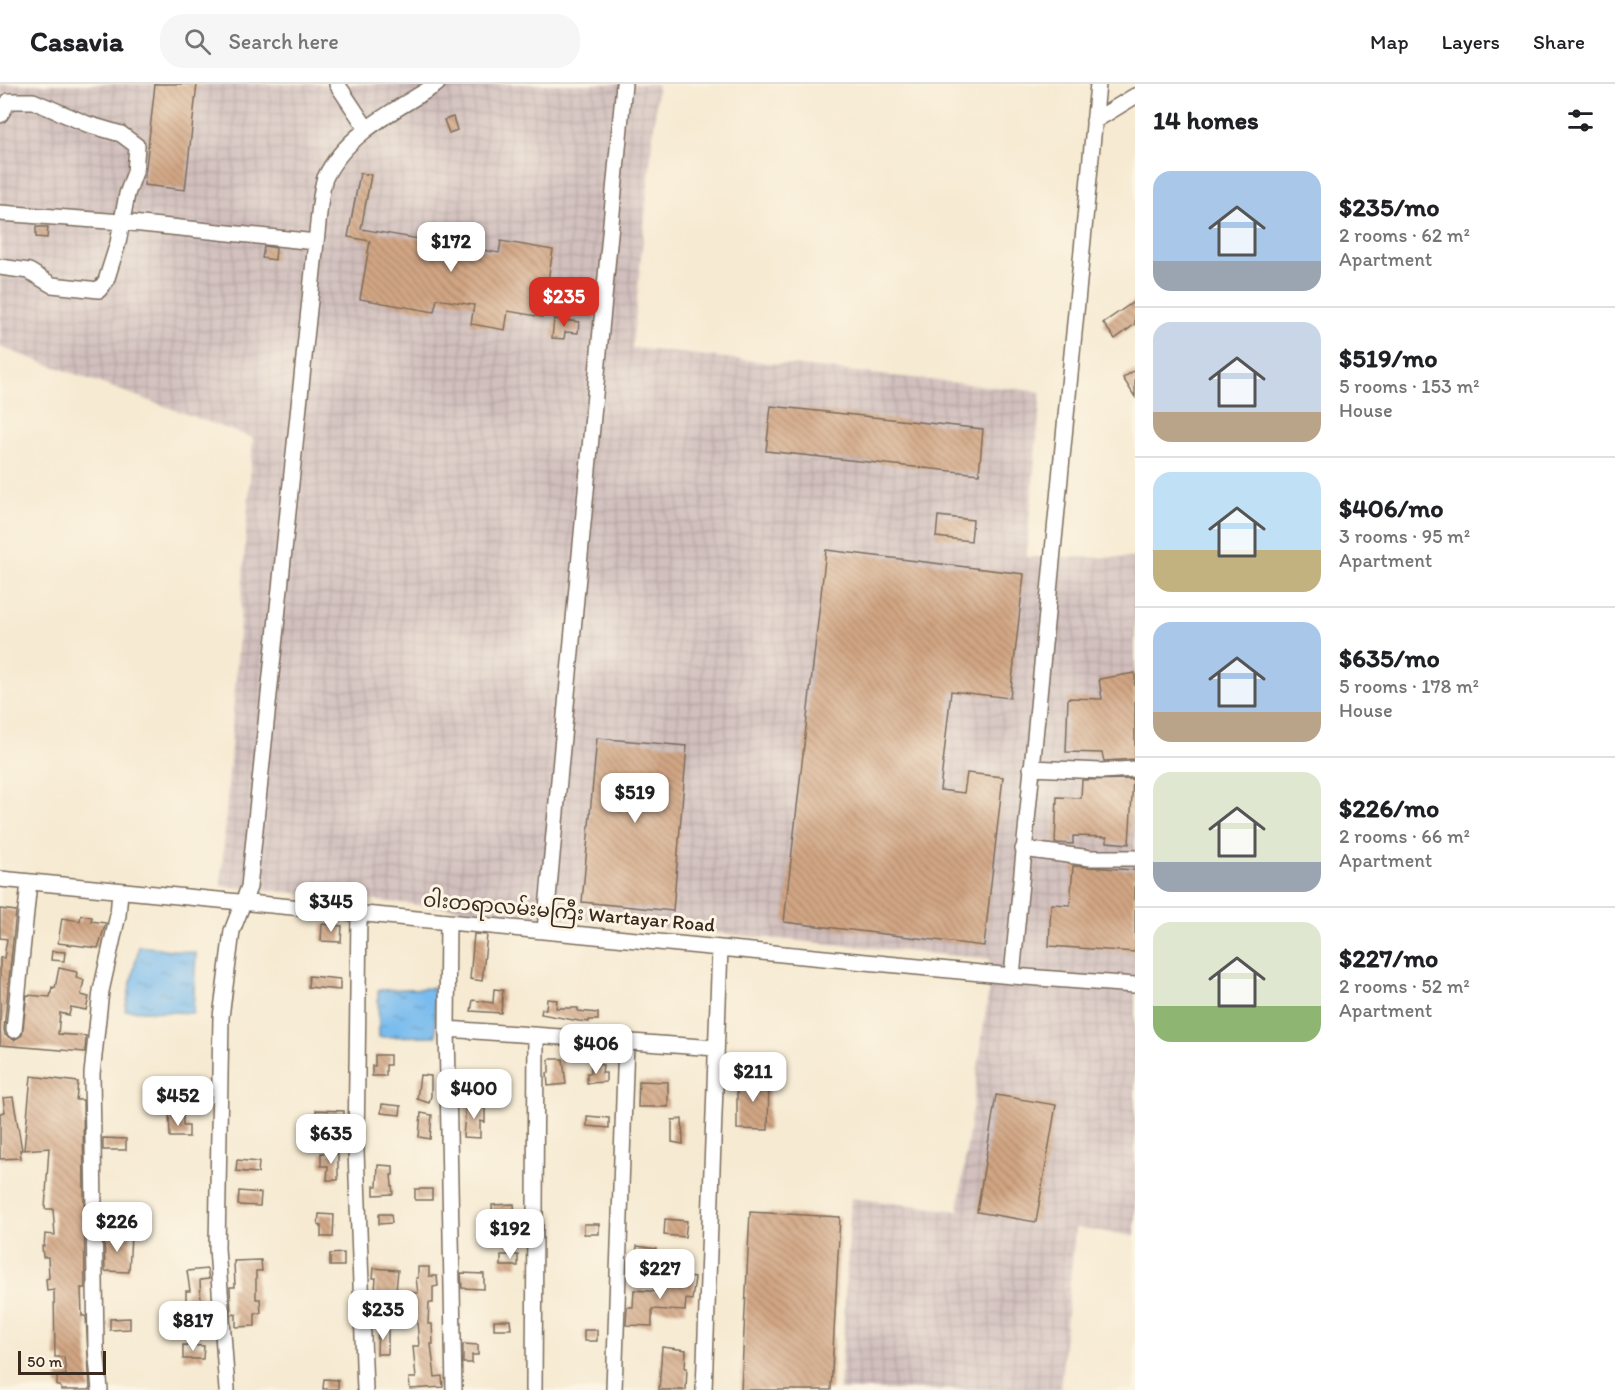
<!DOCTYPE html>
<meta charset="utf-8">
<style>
body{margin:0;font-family:Itim,"Noto Sans Myanmar",sans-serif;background:#f6f6f6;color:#202124;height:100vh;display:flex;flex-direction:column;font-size:22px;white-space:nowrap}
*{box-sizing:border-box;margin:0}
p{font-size:20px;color:#757577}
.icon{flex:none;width:33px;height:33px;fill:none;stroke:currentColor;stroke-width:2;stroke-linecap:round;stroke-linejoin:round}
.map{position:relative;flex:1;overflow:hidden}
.sheet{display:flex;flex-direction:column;background:#fff;width:480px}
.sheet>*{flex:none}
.scale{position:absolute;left:18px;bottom:15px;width:88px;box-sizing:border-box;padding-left:6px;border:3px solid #3b2a1e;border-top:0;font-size:16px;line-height:21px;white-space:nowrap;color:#3b2a1e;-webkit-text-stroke:4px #fcf5e5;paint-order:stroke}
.price{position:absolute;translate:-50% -51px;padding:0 14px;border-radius:12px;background:#fff;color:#222;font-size:20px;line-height:39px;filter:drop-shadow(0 2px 3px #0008)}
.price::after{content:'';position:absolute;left:50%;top:36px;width:18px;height:14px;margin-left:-9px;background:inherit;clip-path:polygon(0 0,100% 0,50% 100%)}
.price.selected{background:#d93025;color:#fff}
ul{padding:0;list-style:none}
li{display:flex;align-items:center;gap:18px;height:150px;padding:0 18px}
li+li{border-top:2px solid #e0e0e0}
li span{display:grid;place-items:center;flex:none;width:168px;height:120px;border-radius:18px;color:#555}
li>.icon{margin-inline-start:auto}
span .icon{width:72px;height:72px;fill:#fffc;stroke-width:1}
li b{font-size:26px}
h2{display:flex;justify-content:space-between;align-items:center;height:72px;padding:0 18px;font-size:26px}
header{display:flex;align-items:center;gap:36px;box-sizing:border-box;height:84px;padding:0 30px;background:#fff;border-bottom:2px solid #e0e0e0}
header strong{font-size:28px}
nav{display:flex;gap:33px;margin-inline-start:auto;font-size:21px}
.search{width:420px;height:54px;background:#f6f6f6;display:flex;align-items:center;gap:15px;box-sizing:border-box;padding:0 21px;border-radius:24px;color:#757577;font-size:22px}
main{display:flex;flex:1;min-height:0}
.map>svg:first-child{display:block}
.industrial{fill:url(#industrial-grid)}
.water{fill:url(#water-ripples);stroke:#5a7286;stroke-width:1.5}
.building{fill:url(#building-back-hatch)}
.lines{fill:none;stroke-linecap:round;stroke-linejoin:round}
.minor-casing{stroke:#7c6d5d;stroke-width:18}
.minor{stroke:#fff;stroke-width:15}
.labels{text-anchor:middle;stroke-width:6;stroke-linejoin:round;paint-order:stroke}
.street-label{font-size:20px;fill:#3b2a1e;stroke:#fcf5e5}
</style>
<header>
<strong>Casavia</strong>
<div class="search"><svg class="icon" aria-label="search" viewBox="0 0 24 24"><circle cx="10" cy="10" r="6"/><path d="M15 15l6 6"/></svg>Search here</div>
<nav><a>Map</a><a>Layers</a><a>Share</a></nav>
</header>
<main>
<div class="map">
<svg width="1135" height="1306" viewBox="0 0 1135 1306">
<defs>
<pattern id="industrial-grid" width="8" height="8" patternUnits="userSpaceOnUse" patternTransform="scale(1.5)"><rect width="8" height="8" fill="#d1bfbd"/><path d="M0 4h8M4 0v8" fill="none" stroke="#b4a4a2"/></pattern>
<pattern id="water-ripples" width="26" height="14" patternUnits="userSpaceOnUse" patternTransform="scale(1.5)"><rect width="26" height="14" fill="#78bbee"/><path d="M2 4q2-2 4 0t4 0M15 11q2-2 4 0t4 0" fill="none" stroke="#6498c0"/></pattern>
<pattern id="building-back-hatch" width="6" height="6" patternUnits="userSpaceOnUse" patternTransform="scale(1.5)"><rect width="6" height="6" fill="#d2a684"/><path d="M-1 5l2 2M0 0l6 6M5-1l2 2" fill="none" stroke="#ac876b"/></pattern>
</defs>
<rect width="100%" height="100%" fill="#fcf5e5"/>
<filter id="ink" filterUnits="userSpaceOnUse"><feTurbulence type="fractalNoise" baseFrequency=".0167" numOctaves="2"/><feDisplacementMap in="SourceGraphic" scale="12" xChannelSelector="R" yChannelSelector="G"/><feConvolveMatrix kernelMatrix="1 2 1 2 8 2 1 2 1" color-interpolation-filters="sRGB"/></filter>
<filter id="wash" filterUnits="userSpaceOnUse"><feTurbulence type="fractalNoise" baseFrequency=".008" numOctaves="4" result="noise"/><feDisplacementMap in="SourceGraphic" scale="24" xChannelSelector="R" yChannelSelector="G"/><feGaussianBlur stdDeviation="1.35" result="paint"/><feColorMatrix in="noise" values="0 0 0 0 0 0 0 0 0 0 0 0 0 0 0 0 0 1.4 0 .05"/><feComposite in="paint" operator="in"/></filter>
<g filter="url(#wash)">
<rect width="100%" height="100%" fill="#f6ead2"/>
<path class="industrial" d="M0 0H658L632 264 1041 308 1026 473 1135 474V1152L1075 1144 1060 1306H840L851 1114 958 1127 988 912 990 875 221 802 253 354 0 263Z"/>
<path class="water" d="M139 862 196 869 193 929 125 926Z
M434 904 436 952 379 953 378 906Z"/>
<g id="blocks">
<path class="building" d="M155 0H197L185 106 144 101Z
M453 33 457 46 449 49 444 36Z
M360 89 371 91 361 145 499 169 501 157 553 166 542 233 508 227 505 246 471 240 474 221 437 215 434 228 360 215 370 157 348 153Z
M36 143H48L47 154 36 153Z
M264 162 276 164 275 176 262 174Z
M1135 217V240L1115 255 1103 239Z
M554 235 579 238 578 249 565 248 564 255 552 254Z
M1135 286V313L1123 294Z
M771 322 983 345 979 390 766 367Z
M938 432 973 436 971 457 936 453Z
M826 466 1024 490 1010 614 951 607 940 706 964 709 967 689 1003 693 984 862 784 838Z
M1135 589V675L1104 677 1102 669 1066 668 1068 614 1102 615 1099 595Z
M597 654 687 662 673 827 582 818Z
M1133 695 1129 760 1107 758V753L1073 752V760L1055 759 1057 713 1081 714 1082 696Z
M1073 782 1135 786V868L1049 862 1051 820 1070 821Z
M0 825 16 827 4 945 5 951 14 956 22 951 27 911 50 913 52 903 55 904 59 884 77 888 76 894 84 896 81 911 89 913 86 926 71 923 69 931 60 929 58 950 86 952 85 968 0 961V874H4L7 855 0 854Z
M81 831 92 833 91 837 106 839 98 864 58 859 62 834 80 837Z
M322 840 342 842 341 858 321 857Z
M474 850 487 851 482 897 470 895Z
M52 867 65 868 64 877 51 876Z
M309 892 340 895V906L308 903Z
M494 905 503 906 501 929 471 927 473 916 493 919Z
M547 915 557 916 556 924H578V927L598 929V936H589V938L579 937 541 930 542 925H546Z
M375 971H390V981H386V992H372V982H375Z
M549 975H563L566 1000 548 1002 547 989H549Z
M591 980 603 981 602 989H606V998L587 999V989H591Z
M420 991 431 992V1012L429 1019 417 1015Z
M31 992 78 998 76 1016H83L85 1204H81L82 1232H86L90 1306H61L60 1302H57V1292L66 1291 64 1273H55L54 1206 47 1207 46 1195 49 1194 48 1173H43L42 1162H44L45 1150 55 1151 53 1125H45L49 1064 24 1066Z
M737 992 769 993 768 1046 737 1045Z
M639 997 668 998V1023H638Z
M996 1011 1056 1021 1036 1138 977 1128Z
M13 1013 22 1066H20L21 1074 0 1075V1029L5 1028 3 1014Z
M466 1019 485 1020V1038L480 1037V1054L463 1053Z
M382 1020 401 1022 400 1031 381 1029Z
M316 1026 344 1027 343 1048 315 1047Z
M421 1029 432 1031 430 1055 419 1053Z
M169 1030 183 1031V1042H189V1053H170Z
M587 1032 609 1034V1044L587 1042Z
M682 1035 683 1060 672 1058V1036Z
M103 1054 126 1055V1066H103Z
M321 1069 338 1070V1096H327L328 1082H321Z
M237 1076 259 1078 258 1089 236 1087Z
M378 1081 393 1082V1091H391L393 1110 374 1111V1102H377Z
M415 1105H432V1116H415Z
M239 1107 261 1109 260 1122 238 1121Z
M514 1120 515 1136 493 1138 492 1121Z
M750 1128 840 1133 831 1306H741Z
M319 1130 334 1131 333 1153H321V1142L318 1141Z
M379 1130H391L392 1139 379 1140Z
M665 1135 687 1137 685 1153 664 1151Z
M584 1140H599V1150H584Z
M104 1151H131L129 1188 105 1187Z
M637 1162 656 1165 655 1174 636 1172Z
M344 1169V1182H330V1170Z
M501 1171H518V1182H501Z
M261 1176 262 1187H256V1215H260L261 1229H255V1242L236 1243V1230L231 1231 230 1203H235L234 1177Z
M418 1183H429V1192H437L438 1202 433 1203V1219H429L428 1240H432L433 1260H431L435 1293 442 1292 443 1303 410 1305 409 1294H416L413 1262H419L417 1237H413V1219L374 1217 376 1194H373L374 1184 398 1186 396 1207 418 1209 416 1194H418Z
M207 1185 209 1195 200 1196 202 1242 177 1241V1229L186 1230V1207H190L187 1187Z
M461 1189 484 1190V1205L462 1204Z
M666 1191 695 1194 692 1216 686 1215 685 1227 652 1225V1242L626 1241 627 1223H633L634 1206 663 1208Z
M130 1234V1245L110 1246V1235Z
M494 1236H510L511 1245H494Z
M378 1243H388V1270H377Z
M584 1246H597V1257H584Z
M463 1260 478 1261V1271H472V1279H463Z
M183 1261 204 1262 203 1275H183Z
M662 1263 686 1266 685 1284H687L686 1306H659Z
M324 1295 338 1296V1305H323Z"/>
</g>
</g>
<g filter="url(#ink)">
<use href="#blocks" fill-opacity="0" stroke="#7c6d5d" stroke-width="1.5"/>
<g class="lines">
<defs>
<path id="minor" d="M337 0 367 45
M0 31 9 17H33L87 40 121 50 137 62 135 88 127 110 118 159 106 197 99 206 52 201 29 187 0 183
M1094 37 1135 12
M0 129 122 138 316 158
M1031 684 1101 687 1135 685
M1023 765 1090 774H1135
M0 795 1012 892 1135 901
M359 829 356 1067 365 1306
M448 838 447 945 454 1306
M545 846 624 0
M1012 892 1098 0
M447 945 716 964
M14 946 29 798
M100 1306 96 1264 92 990 101 907 118 831 120 808
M227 1306 217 1164 221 933 232 847 249 803 316 158C318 144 320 106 325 94 346 49 398 25 437 0
M534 1306 536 951
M614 1306 626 958
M704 1306 720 864"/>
</defs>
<use href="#minor" class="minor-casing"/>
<use href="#minor" class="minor"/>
</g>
</g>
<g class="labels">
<g class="street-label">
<text transform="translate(569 828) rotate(5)" y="7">ဝါးတရာလမ်းမကြီး Wartayar Road</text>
</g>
</g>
</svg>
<div class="scale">50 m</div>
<b class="price" style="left:451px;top:189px">$172</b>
<b class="price selected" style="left:564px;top:244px">$235</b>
<b class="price" style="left:635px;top:740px">$519</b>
<b class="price" style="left:331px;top:849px">$345</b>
<b class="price" style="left:596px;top:991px">$406</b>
<b class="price" style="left:753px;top:1019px">$211</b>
<b class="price" style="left:474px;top:1036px">$400</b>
<b class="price" style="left:178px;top:1043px">$452</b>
<b class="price" style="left:331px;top:1081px">$635</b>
<b class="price" style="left:117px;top:1169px">$226</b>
<b class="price" style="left:510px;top:1176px">$192</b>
<b class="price" style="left:660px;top:1216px">$227</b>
<b class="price" style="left:383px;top:1257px">$235</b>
<b class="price" style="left:193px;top:1268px">$817</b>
</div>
<section class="sheet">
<h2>14 homes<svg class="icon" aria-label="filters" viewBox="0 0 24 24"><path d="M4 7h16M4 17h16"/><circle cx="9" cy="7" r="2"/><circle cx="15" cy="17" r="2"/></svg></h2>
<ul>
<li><span style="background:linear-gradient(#a9c7e8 75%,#9aa5b1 0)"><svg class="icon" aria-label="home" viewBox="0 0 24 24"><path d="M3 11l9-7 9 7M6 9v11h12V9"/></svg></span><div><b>$235/mo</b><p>2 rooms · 62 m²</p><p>Apartment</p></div></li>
<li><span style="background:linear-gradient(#c9d6e8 75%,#b9a48a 0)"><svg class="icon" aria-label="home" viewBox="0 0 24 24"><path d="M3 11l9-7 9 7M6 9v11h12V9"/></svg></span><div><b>$519/mo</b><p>5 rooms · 153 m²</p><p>House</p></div></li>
<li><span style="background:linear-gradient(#bfe0f5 65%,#c2b280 0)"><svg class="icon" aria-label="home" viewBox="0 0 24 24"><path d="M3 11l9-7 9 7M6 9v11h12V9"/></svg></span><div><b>$406/mo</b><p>3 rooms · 95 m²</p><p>Apartment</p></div></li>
<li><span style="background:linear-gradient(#a9c7e8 75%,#b9a48a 0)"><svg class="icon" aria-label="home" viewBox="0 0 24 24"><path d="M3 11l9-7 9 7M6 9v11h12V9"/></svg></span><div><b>$635/mo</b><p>5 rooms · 178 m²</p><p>House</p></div></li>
<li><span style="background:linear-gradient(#dfe7d0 75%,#9aa5b1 0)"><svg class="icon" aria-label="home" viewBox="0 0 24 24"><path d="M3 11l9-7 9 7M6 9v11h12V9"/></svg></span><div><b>$226/mo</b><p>2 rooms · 66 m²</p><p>Apartment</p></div></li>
<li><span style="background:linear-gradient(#dfe7d0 70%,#8fb573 0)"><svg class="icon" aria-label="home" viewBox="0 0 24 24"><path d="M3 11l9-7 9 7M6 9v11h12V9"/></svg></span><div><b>$227/mo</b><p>2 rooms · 52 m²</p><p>Apartment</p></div></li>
</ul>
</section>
</main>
